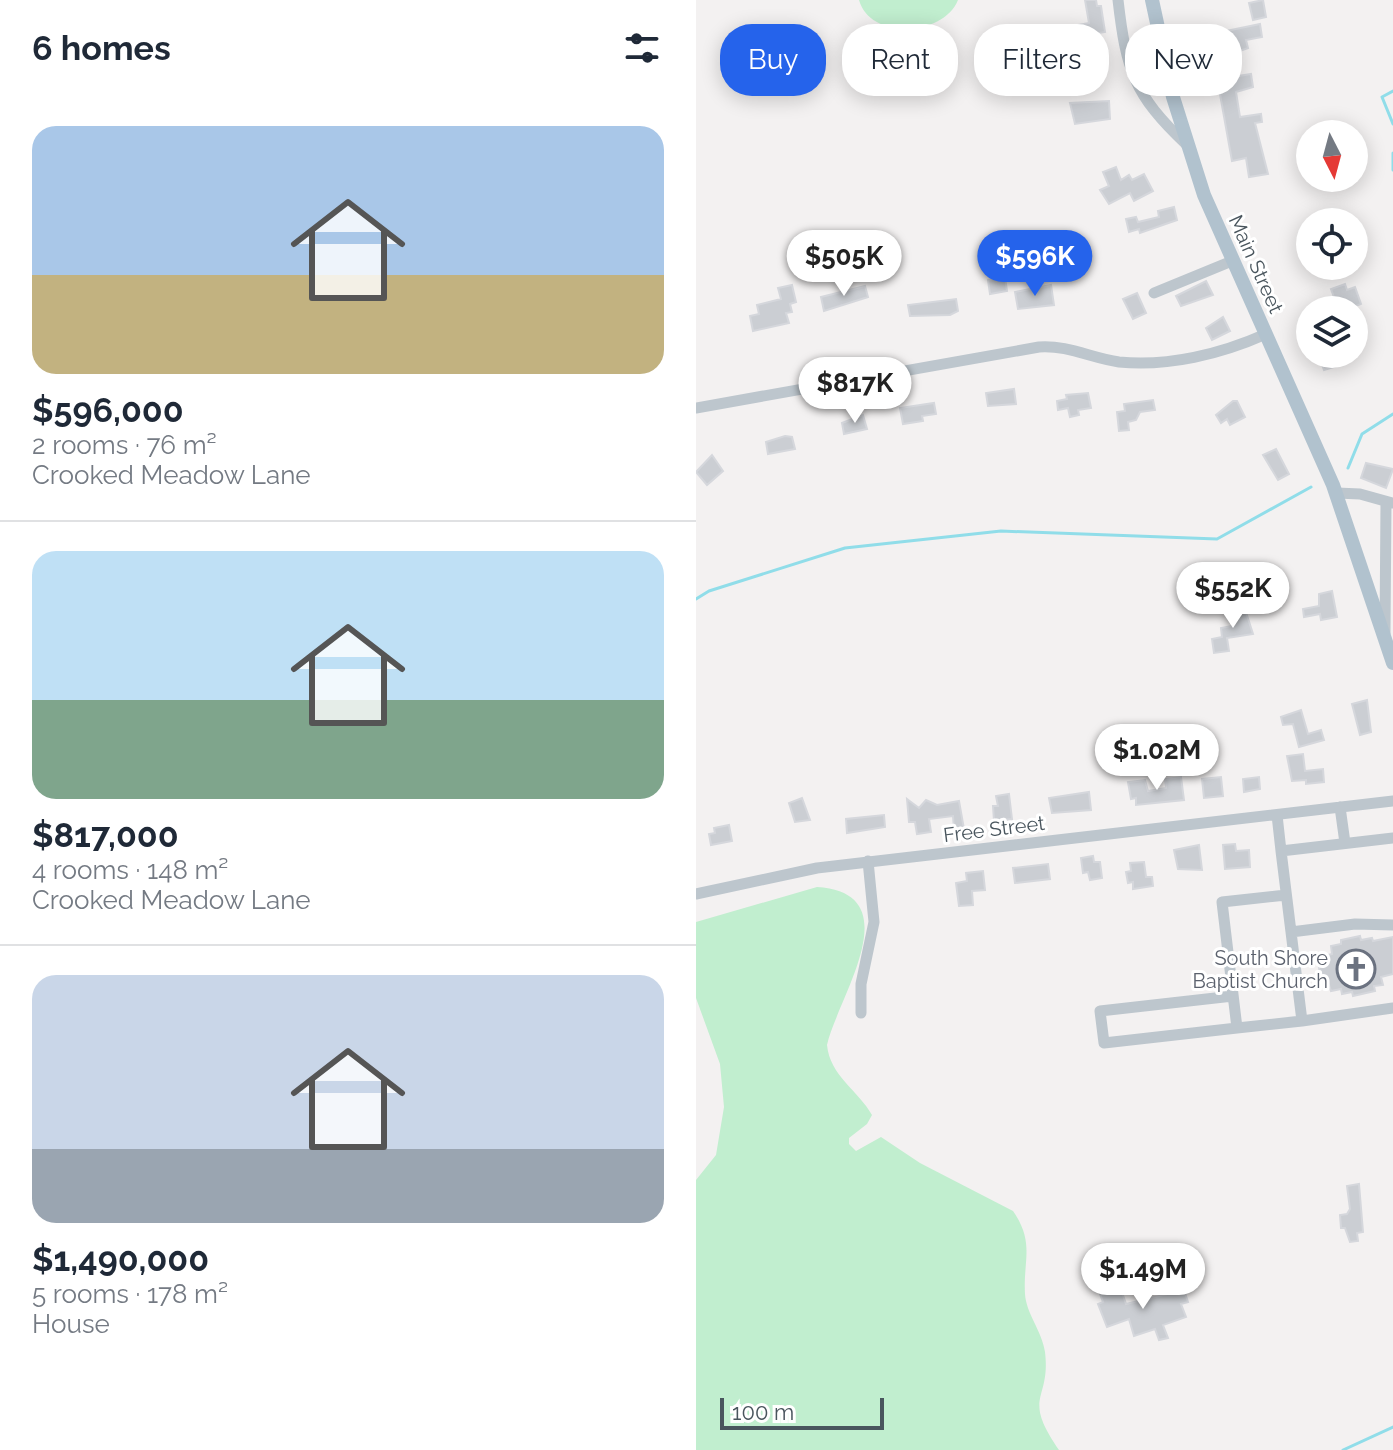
<!DOCTYPE html>
<meta charset="utf-8">
<style>
body{margin:0;font-family:Raleway,sans-serif;background:#f6f6f7;color:#1f2937;height:100vh;display:flex;flex-direction:column;font-size:30px;white-space:nowrap}
*{box-sizing:border-box;margin:0}
p{font-size:26px;color:#747a83}
.icon{flex:none;width:44px;height:44px;fill:none;stroke:currentColor;stroke-width:2;stroke-linecap:round;stroke-linejoin:round}
.map{position:relative;flex:1;overflow:hidden}
.sheet{display:flex;flex-direction:column;background:#fff;width:696px}
.sheet>*{flex:none}
.banner{position:absolute;left:24px;top:24px;width:552px;height:72px;display:flex;gap:16px}
.needle{width:52px;rotate:174deg}
.controls{position:absolute;left:600px;top:120px;display:grid;gap:16px}
.controls a{display:grid;place-items:center;width:72px;height:72px;border-radius:50%;background:#fff;box-shadow:0 4px 20px #0003;font-size:40px}
.scale{position:absolute;left:24px;bottom:20px;width:164px;box-sizing:border-box;padding-left:8px;border:4px solid #49555d;border-top:0;font-size:22px;line-height:28px;white-space:nowrap;color:#49555d;-webkit-text-stroke:6px #fff;paint-order:stroke}
.price{position:absolute;translate:-50% -68px;padding:0 18px;border-radius:28px;background:#fff;color:#222;font-size:26px;line-height:52px;filter:drop-shadow(0 2px 4px #0008)}
.price::after{content:'';position:absolute;left:50%;top:48px;width:24px;height:18px;margin-left:-12px;background:inherit;clip-path:polygon(0 0,100% 0,50% 100%)}
.price.on{background:#2563eb;color:#fff}
ul{padding:0;list-style:none}
li{display:grid;align-content:center;gap:16px;height:424px;padding:0 32px}
li+li{border-top:2px solid #e0e1e3}
li span{display:grid;place-items:center;height:248px;border-radius:24px;color:#555}
li>.icon{margin-inline-start:auto}
span .icon{width:144px;height:144px;fill:#fffc;stroke-width:1}
li b{font-size:34px}
h2{display:flex;justify-content:space-between;align-items:center;height:96px;padding:0 32px;font-size:34px}
.tag{padding:0 28px;border-radius:32px;background:#fff;box-shadow:0 4px 20px #0003;font-size:28px;line-height:72px}
.tag.on{background:#2563eb;color:#fff}
main{display:flex;flex:1;min-height:0}
.map>svg:first-child{display:block}
.green{fill:#c1eecf}
.lines{fill:none;stroke-linecap:round;stroke-linejoin:round}
.stream{stroke:#90dde9;stroke-width:3}
.building{fill:#cbced3;stroke:#d5d7dc;stroke-width:2}
.minor{stroke:#bdc6cd;stroke-width:11}
.major{stroke:#b1c2ce;stroke-width:14}
.labels{text-anchor:middle;stroke-width:6;stroke-linejoin:round;paint-order:stroke}
.street-label{font-size:20px;fill:#49555d;stroke:#fff}
.worship-label{font-size:20px;fill:#5b616d;stroke:#fff;text-anchor:end}
</style>
<main>
<section class="sheet">
<h2>6 homes<svg class="icon" aria-label="filters" viewBox="0 0 24 24"><path d="M4 7h16M4 17h16"/><circle cx="9" cy="7" r="2"/><circle cx="15" cy="17" r="2"/></svg></h2>
<ul>
<li><span style="background:linear-gradient(#a9c7e8 60%,#c2b280 0)"><svg class="icon" aria-label="home" viewBox="0 0 24 24"><path d="M3 11l9-7 9 7M6 9v11h12V9"/></svg></span><div><b>$596,000</b><p>2 rooms · 76 m²</p><p>Crooked Meadow Lane</p></div></li>
<li><span style="background:linear-gradient(#bfe0f5 60%,#7fa58c 0)"><svg class="icon" aria-label="home" viewBox="0 0 24 24"><path d="M3 11l9-7 9 7M6 9v11h12V9"/></svg></span><div><b>$817,000</b><p>4 rooms · 148 m²</p><p>Crooked Meadow Lane</p></div></li>
<li><span style="background:linear-gradient(#c9d6e8 70%,#9aa5b1 0)"><svg class="icon" aria-label="home" viewBox="0 0 24 24"><path d="M3 11l9-7 9 7M6 9v11h12V9"/></svg></span><div><b>$1,490,000</b><p>5 rooms · 178 m²</p><p>House</p></div></li>
</ul>
</section>
<div class="map">
<svg width="697" height="1450" viewBox="0 0 697 1450">
<rect width="100%" height="100%" fill="#f3f1f1"/>
<path class="green" d="M163 0H262C247 37 174 40 163 0Z
M121 887C216 893 141 999 131 1045 134 1076 162 1090 176 1115L171 1124 153 1138V1144L160 1151 185 1137 224 1163 317 1211C339 1243 327 1260 329 1294 330 1313 346 1331 349 1352 355 1402 325 1395 363 1450H0V1180L20 1155 28 1107 24 1064 0 998V922Z"/>
<g class="lines">
<path class="stream" d="M697 91 686 97 697 124
M697 153V170
M652 468 666 434 697 414
M0 599 13 591 149 548 305 531 521 539 615 487
M647 1450 697 1427"/>
</g>
<path class="building" d="M389 0H400L401 6H405L409 32 384 36 382 25 393 23Z
M567 0 570 17 557 20 553 3Z
M564 24 566 37 550 40 552 48 527 57 523 37 531 36 530 31Z
M361 39 363 55 349 56 347 40Z
M535 69 536 77 555 74 557 87 540 92 544 117 565 114 566 122 559 123 572 174 553 177 550 158 536 161 520 72Z
M413 101 414 119 379 124 374 103Z
M420 167 425 180 433 175 436 180 448 174 457 191 438 201 434 193 413 204 404 190 413 186 407 172Z
M478 207 481 220 444 233 443 229 433 232 430 219 440 217 442 222 463 217 462 211Z
M309 277 311 291 294 294 292 280Z
M510 281 517 295 485 306 480 296Z
M649 284 651 290 659 287 665 304 657 307 658 310H625L640 303 635 289Z
M96 285 100 302 94 304 96 312 90 313 93 323 57 331 54 316 63 314 61 305 85 299 82 288Z
M355 285 358 305 322 309 319 292Z
M169 286 172 297 128 311 125 297Z
M441 293 450 313 437 319 427 299Z
M260 299 262 311 254 315 214 316 212 305Z
M527 317 534 331 516 340 510 328Z
M622 354H638L641 366 628 370Z
M318 389 320 404 292 406 290 393Z
M392 393 395 408 382 410 383 415 374 417 372 408 362 410 361 401 371 399 370 395Z
M457 400 459 410 444 412 440 420 432 422 433 430 423 431 421 412 429 411 428 404Z
M537 401H541L549 417 534 425 531 419 525 423 520 415Z
M238 403 240 414 226 416 227 421 207 424 204 408Z
M167 415 171 429 148 434 146 423Z
M89 436 96 437 99 449 72 454 70 442Z
M580 449 593 474 582 480 567 455Z
M16 455 27 471 11 485 0 472Z
M670 463 697 469 690 488 665 478Z
M636 591 641 617 625 620 624 614 608 617 607 609 623 606V594Z
M548 606 557 634 531 638 533 651 518 653 516 639 526 637 525 628 536 626V608Z
M671 700 675 732 664 735 656 704Z
M605 710 612 734 625 730 628 740 603 747 597 724 587 725 585 717Z
M607 754 609 771 627 769 628 782 610 784V780L596 781 591 756Z
M485 777 488 800 440 805V798L435 799 432 782 449 780 452 791 470 788 469 779Z
M525 777 527 796 508 798 506 779Z
M563 777 564 789 548 792 547 779Z
M393 792 395 810 356 813 353 798Z
M313 794 316 819 298 821 297 806H302L300 796Z
M106 798 114 820 99 822 93 803Z
M211 799 223 808 230 800 241 805 263 801 268 829 258 830 257 816 233 819 235 832 221 834 219 822H213Z
M188 815 189 827 151 833 150 819Z
M33 825 36 841 15 845 13 834 19 833 18 828Z
M539 844 540 851 553 850 554 867 529 869 527 845Z
M503 845 506 870 482 869 478 850Z
M397 856 398 862H404L406 878 394 880 392 872 387 873 385 858Z
M448 862 450 877H456L457 886 437 889V882L432 883 430 872 435 871 434 863Z
M352 864 354 879 319 883 317 868Z
M287 871 289 890 276 891 277 905 263 906 260 883 271 881 270 873Z
M664 936 665 940 676 938 677 941 697 937V974L685 977 687 985 678 986 679 991 657 996 656 992 646 994 645 989 635 991 633 985 627 987 622 963 629 962 628 956 636 954 635 946 645 944V940Z
M663 1184 667 1232 661 1233 662 1241 654 1242 649 1228H645L644 1215 651 1214 654 1209 651 1186Z
M424 1286 430 1304 488 1290 492 1302 485 1304 490 1317 467 1325 472 1338 463 1340 459 1329 438 1336 433 1319 411 1327 402 1304 407 1302 404 1294Z"/>
<g class="lines">
<path class="minor" d="M422 0C430 70 438 95 490 144
M458 293 536 261
M0 408 343 347C372 345 395 358 423 362 472 367 525 354 570 334
M641 493 664 494 696 503
M689 633 690 502
M644 807 649 843
M581 815 585 851
M697 838 585 851 606 1021 697 1008
M0 894 121 868 697 801
M590 895 526 902 541 1028 606 1021
M595 932 659 924 697 925
M537 996 404 1011 408 1043 541 1028
M165 1013V984L178 922 172 861"/>
<path class="major" d="M456 0 477 97 508 195 637 485 697 663"/>
</g>
<defs>
<symbol id="church-ring" viewBox="-11 -11 22 22"><circle r="9.5" fill="#fff" stroke="#6b7280" stroke-width="1.5"/><path d="M-1.2-6h2.4v3.5h3.3v2.4h-3.3V6h-2.4V-.1h-3.3v-2.4h3.3Z" fill="#6b7280"/></symbol>
</defs>
<g fill-rule="evenodd">
<use href="#church-ring" x="638" y="947" width="44" height="44"/>
</g>
<g class="labels">
<g class="street-label">
<text transform="translate(560 264) rotate(66)" y="7">Main Street</text>
<text transform="translate(298 829) rotate(-7)" y="7">Free Street</text>
</g>
<g class="worship-label">
<text x="632" y="965">South Shore<tspan x="632" dy="23">Baptist Church</tspan></text>
</g>
</g>
</svg>
<div class="controls">
<a><svg class="needle" viewBox="-14 -14 28 28"><path d="M0-13l5 13h-10z" fill="#e53935"/><path d="M0 13l5-13h-10z" fill="#747a83"/></svg></a>
<a><svg class="icon" aria-label="locate" viewBox="0 0 24 24"><circle cx="12" cy="12" r="6"/><path d="M12 2v4M12 18v4M2 12h4M18 12h4"/></svg></a>
<a><svg class="icon" aria-label="layers" viewBox="0 0 24 24"><path d="M12 4l9 5-9 5-9-5zM3 14l9 5 9-5"/></svg></a>
</div>
<div class="scale">100 m</div>
<b class="price" style="left:148px;top:298px">$505K</b>
<b class="price on" style="left:339px;top:298px">$596K</b>
<b class="price" style="left:159px;top:425px">$817K</b>
<b class="price" style="left:537px;top:630px">$552K</b>
<b class="price" style="left:461px;top:792px">$1.02M</b>
<b class="price" style="left:447px;top:1311px">$1.49M</b>
<div class="banner">
<a class="tag on">Buy</a>
<a class="tag">Rent</a>
<a class="tag">Filters</a>
<a class="tag">New</a>
</div>
</div>
</main>
